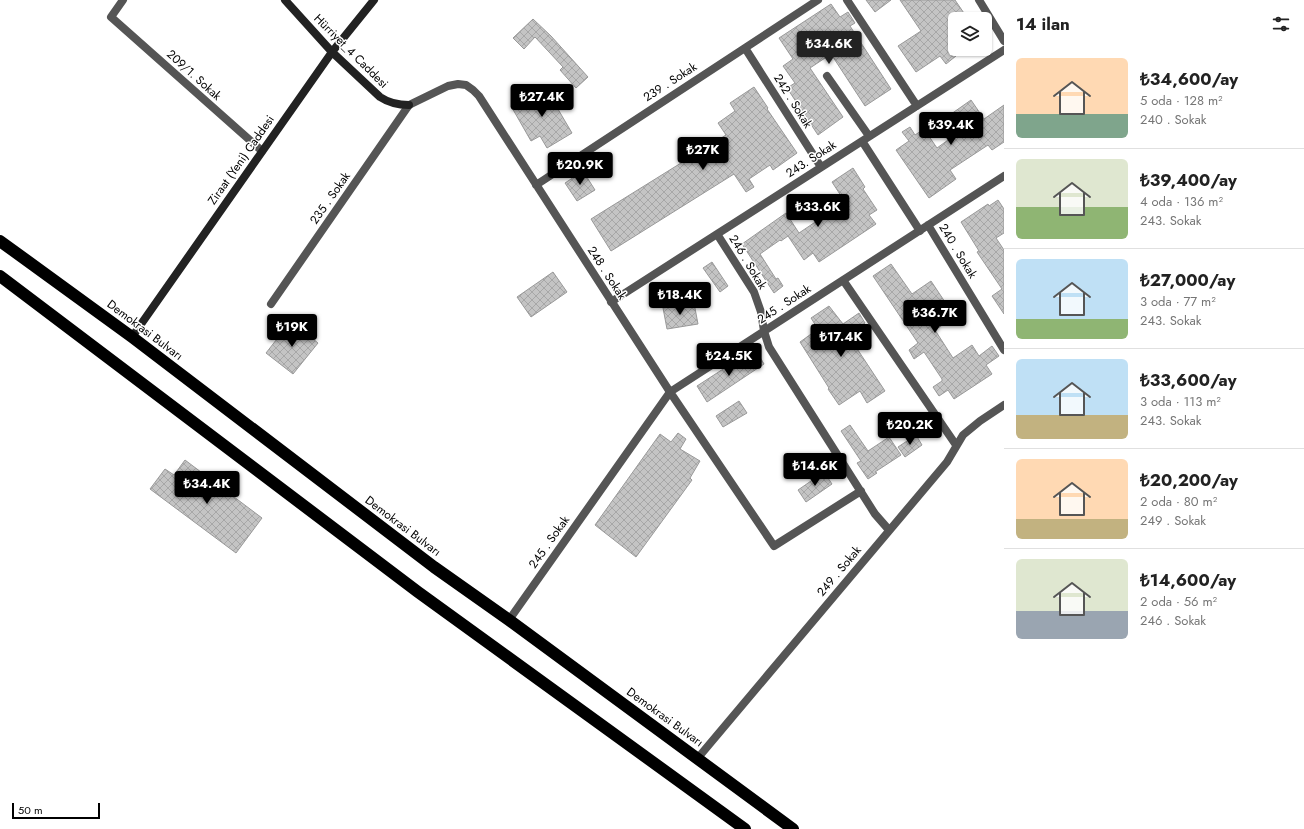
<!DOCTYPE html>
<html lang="tr">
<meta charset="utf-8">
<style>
body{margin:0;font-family:Jost,sans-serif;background:#f6f6f6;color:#222;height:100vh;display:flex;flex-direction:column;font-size:15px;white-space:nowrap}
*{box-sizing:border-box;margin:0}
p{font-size:13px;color:#767676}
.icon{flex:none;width:22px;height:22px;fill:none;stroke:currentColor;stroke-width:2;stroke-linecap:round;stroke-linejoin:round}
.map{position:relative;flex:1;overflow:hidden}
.sheet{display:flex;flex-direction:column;background:#fff;width:300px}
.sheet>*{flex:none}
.fabs{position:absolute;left:948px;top:12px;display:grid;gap:8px}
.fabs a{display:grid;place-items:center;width:44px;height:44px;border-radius:6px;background:#fff;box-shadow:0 1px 3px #0004;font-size:20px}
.scale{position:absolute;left:12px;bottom:10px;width:88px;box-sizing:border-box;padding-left:4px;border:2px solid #000;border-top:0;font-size:11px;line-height:14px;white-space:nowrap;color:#000;-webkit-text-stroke:3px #fff;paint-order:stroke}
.price{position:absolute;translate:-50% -34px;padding:0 9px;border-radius:4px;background:#000;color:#fff;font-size:13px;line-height:26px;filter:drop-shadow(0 1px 2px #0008)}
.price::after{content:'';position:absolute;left:50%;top:24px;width:12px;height:9px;margin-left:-6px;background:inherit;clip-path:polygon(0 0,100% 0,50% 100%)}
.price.selected{background:#222;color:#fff}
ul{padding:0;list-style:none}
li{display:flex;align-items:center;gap:12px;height:100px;padding:0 12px}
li+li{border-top:1px solid #e0e0e0}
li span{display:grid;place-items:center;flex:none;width:112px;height:80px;border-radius:6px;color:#555}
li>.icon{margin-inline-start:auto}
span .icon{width:48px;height:48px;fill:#fffc;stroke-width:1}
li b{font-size:17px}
h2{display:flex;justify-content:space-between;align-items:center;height:48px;padding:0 12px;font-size:17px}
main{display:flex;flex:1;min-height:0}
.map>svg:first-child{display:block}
.building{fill:url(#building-cross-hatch);stroke:#999}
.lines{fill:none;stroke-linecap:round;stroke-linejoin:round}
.street{stroke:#555;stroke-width:8}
.secondary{stroke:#222;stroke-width:8}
.highway{stroke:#000;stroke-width:12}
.labels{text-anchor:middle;stroke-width:3;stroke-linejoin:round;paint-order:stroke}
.street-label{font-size:12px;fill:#000;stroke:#fff}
</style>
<main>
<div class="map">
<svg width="1004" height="829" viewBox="0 0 1004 829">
<defs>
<pattern id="building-cross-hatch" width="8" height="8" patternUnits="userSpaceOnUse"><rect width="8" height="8" fill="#c4c4c4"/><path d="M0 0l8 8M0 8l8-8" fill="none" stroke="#a7a7a7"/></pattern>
</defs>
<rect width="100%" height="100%" fill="#fff"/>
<path class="building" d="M866 0H891L875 12Z
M900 0H955L968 19H955V45L951 48 956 56 946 64 940 56 916 72 898 46 921 31Z
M831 4 840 17 848 12 855 23 850 26 891 89 865 106 831 54 810 68 843 117 818 135 787 88 795 83 783 66 793 59 779 38Z
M533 19 551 36 588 77 576 88 560 70 563 67 535 37 524 49 513 38Z
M545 87 572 133 547 148 540 136 531 141 511 106Z
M754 87 768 108 767 109 797 153 773 170 770 165 749 179 754 187 746 192 734 174 611 251 591 219 726 135 718 123 735 111 730 103Z
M971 100 984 119 1004 105V142L992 150 988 145 950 170 956 179 929 198 896 150 909 141 902 132 910 127 915 135 924 129 937 148 955 135 944 119Z
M853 168 865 187 863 189 877 210 869 215 876 224 819 262 813 253 804 260 788 236 781 241 780 240 760 254 776 279 778 278 783 286 774 293 742 244 786 213 799 233 845 202 832 182Z
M583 171 595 190 577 201 565 183Z
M998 200 1004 209V233L996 238 1004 250V314L992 296 1002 289 977 252 979 251 961 222 988 204 989 206Z
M712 262 728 286 720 292 703 268Z
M891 264 912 294 931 281 949 308 951 307 957 315 935 330 953 358 972 345 979 356 992 346 999 356 986 365 992 374 954 399 948 390 939 396 933 387 942 381V379L924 352 914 359 909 350 918 343 873 276Z
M553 272 567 292 531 317 517 297Z
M694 303 698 324 667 329 663 308Z
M829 306 843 324 859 313 865 323 848 335 885 391 867 403 860 391 839 405 828 389 829 388 800 342 818 329 811 318Z
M291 321 318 343 293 374 266 353Z
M757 352 764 364 707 402 697 386 737 360 739 363Z
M739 401 747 413 723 427 716 416Z
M850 425 868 451 889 437 901 455 875 472 877 473 868 479 857 463 861 461 841 431Z
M678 433 686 439 680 449 700 461 690 478 692 480 636 557 595 525 660 434 671 442Z
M916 435 922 445 905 457 898 447Z
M185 460 262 518 236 553 150 489 165 469 174 475Z
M824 472 832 484 806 502 798 490Z"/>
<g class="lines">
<path class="street" d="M123 0 111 17 262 151
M847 0 917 106
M979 0 1004 41
M745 48 821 167
M827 76 869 136
M862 141 920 231
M536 185 818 0
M928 225 1004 350
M717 234 754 292 761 312 764 331 769 347 875 514 889 530
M843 280 956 445
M611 302 1004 50
M271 304 409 105 448 86 458 84 466 85 473 90 479 96 670 392 774 546 861 491
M509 620 670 392 1004 176
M697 759 947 462 963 435 980 421 1004 405"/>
<path class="secondary" d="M285 0 332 52 380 97C389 103 398 105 409 105
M132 337 332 52 374 0"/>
<path class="highway" d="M0 241 132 337 434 567 509 620 793 829
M0 276 418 592 745 829"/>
</g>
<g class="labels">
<g class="street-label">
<text transform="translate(351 51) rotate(45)" y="4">Hürriyet_4 Caddesi</text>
<text transform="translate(194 75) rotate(42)" y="4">209/1. Sokak</text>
<text transform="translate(670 82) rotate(-33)" y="4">239 . Sokak</text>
<text transform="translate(793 101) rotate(58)" y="4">242 . Sokak</text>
<text transform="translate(811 159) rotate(-33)" y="4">243. Sokak</text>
<text transform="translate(241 160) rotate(-55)" y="4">Ziraat (Yeni) Caddesi</text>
<text transform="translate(330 198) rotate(-55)" y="4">235 . Sokak</text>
<text transform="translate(958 251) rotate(59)" y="4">240 . Sokak</text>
<text transform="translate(748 262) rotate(59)" y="4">246 . Sokak</text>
<text transform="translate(607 273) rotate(57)" y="4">248 . Sokak</text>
<text transform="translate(784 304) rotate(-33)" y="4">245 . Sokak</text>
<text transform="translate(145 330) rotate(37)" y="4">Demokrasi Bulvarı</text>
<text transform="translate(403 526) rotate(37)" y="4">Demokrasi Bulvarı</text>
<text transform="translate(549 542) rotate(-55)" y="4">245 . Sokak</text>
<text transform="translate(839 571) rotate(-50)" y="4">249 . Sokak</text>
<text transform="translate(665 717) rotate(36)" y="4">Demokrasi Bulvarı</text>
</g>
</g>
</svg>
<div class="fabs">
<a><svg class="icon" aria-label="layers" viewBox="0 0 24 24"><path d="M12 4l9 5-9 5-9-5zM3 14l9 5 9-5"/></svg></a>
</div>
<div class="scale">50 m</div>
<b class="price selected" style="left:829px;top:65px">₺34.6K</b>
<b class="price" style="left:542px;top:118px">₺27.4K</b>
<b class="price" style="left:951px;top:146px">₺39.4K</b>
<b class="price" style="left:703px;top:171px">₺27K</b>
<b class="price" style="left:580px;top:186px">₺20.9K</b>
<b class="price" style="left:818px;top:228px">₺33.6K</b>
<b class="price" style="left:680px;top:316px">₺18.4K</b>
<b class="price" style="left:935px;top:334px">₺36.7K</b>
<b class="price" style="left:292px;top:348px">₺19K</b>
<b class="price" style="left:841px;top:358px">₺17.4K</b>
<b class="price" style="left:729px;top:377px">₺24.5K</b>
<b class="price" style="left:910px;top:446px">₺20.2K</b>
<b class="price" style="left:815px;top:487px">₺14.6K</b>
<b class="price" style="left:207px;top:505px">₺34.4K</b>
</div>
<section class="sheet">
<h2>14 ilan<svg class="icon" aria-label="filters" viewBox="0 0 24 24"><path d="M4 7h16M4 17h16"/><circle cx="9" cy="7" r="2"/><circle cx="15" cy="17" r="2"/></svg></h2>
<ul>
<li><span style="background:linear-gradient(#ffd9b3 70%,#7fa58c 0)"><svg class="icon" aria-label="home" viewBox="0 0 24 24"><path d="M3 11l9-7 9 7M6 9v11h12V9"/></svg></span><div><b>₺34,600/ay</b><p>5 oda · 128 m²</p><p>240 . Sokak</p></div></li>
<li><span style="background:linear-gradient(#dfe7d0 60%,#8fb573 0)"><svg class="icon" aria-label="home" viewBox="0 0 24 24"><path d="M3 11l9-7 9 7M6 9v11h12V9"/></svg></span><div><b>₺39,400/ay</b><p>4 oda · 136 m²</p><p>243. Sokak</p></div></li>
<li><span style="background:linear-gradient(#bfe0f5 75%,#8fb573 0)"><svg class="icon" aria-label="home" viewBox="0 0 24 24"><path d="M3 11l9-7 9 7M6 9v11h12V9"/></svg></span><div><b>₺27,000/ay</b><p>3 oda · 77 m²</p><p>243. Sokak</p></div></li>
<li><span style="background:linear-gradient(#bfe0f5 70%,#c2b280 0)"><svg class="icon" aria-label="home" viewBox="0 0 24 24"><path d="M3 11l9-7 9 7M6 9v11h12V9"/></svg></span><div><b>₺33,600/ay</b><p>3 oda · 113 m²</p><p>243. Sokak</p></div></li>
<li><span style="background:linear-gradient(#ffd9b3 75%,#c2b280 0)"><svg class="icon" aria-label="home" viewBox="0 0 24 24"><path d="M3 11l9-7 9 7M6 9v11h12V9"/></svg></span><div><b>₺20,200/ay</b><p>2 oda · 80 m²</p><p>249 . Sokak</p></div></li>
<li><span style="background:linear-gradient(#dfe7d0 65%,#9aa5b1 0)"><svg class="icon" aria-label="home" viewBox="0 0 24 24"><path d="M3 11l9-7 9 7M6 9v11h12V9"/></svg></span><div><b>₺14,600/ay</b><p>2 oda · 56 m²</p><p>246 . Sokak</p></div></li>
</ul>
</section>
</main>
